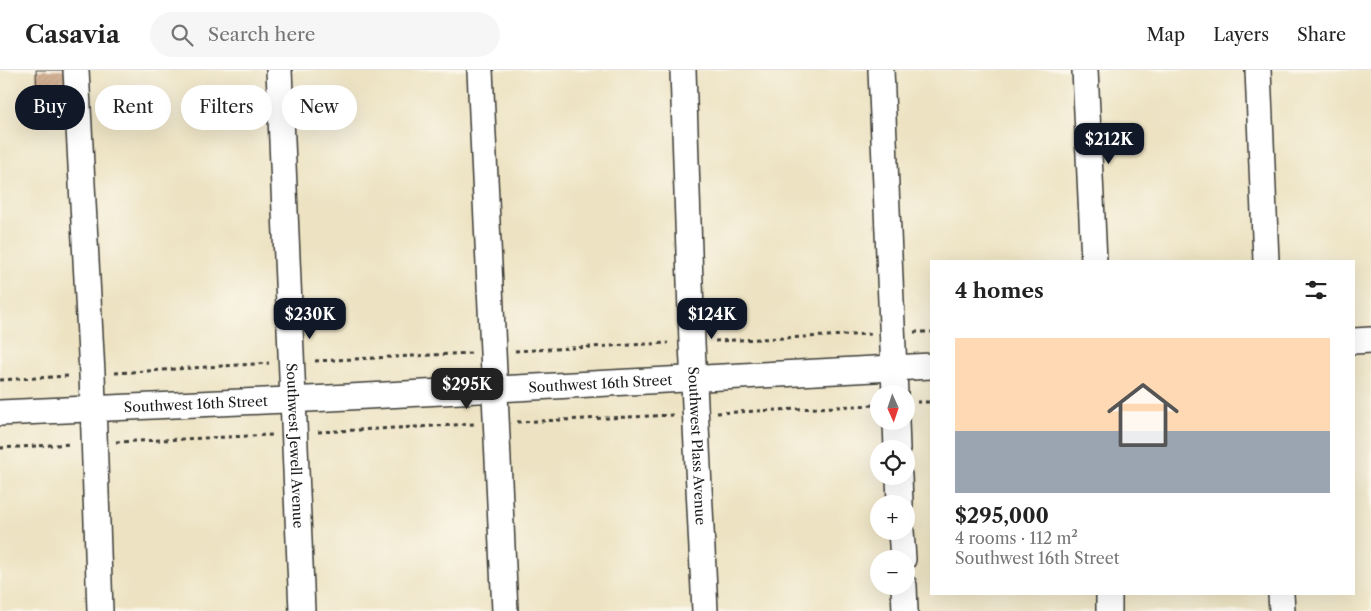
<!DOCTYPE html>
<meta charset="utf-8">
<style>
body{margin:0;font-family:"Libre Caslon Text",serif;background:#f6f6f6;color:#222;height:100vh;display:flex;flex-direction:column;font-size:19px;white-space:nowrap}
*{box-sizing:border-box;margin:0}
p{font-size:16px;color:#767676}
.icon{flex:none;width:28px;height:28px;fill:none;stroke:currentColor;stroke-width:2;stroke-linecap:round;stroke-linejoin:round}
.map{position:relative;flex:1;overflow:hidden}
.side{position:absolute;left:930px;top:190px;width:425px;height:335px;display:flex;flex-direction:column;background:#fff;border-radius:0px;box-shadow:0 5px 20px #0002}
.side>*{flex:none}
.banner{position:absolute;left:15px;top:15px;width:475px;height:45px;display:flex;gap:10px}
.needle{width:32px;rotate:177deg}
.controls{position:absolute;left:870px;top:315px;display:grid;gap:10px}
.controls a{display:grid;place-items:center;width:45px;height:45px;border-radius:50%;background:#fff;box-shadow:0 5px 20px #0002;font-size:25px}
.price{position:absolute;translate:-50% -42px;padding:0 11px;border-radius:10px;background:#111827;color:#fff;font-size:16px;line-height:32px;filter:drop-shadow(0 1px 2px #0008)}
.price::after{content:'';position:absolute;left:50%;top:30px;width:15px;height:11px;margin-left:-8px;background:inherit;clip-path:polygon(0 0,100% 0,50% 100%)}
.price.current{background:#222;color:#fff}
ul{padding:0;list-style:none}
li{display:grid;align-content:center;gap:10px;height:265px;padding:0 25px}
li+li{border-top:1px solid #e0e0e0}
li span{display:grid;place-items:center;height:155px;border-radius:0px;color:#555}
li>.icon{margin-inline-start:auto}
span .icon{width:90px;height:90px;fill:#fffc;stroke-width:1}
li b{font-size:21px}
h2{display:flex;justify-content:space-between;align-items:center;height:60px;padding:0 25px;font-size:21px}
.pill{padding:0 18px;border-radius:22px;background:#fff;box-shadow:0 5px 20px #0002;font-size:18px;line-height:45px}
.pill.current{background:#111827;color:#fff}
header{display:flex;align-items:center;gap:30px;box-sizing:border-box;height:70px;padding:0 25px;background:#fff;border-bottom:1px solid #e0e0e0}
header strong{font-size:24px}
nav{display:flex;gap:28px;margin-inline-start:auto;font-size:18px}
.search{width:350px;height:45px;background:#f6f6f6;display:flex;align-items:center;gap:12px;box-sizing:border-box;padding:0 18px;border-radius:28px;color:#767676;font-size:19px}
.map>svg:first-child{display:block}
.building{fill:url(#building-hatch)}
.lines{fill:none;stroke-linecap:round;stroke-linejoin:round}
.minor-casing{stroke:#3b3a35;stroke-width:28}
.path{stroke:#3b3a35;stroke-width:3;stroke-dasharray:4 4;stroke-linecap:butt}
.minor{stroke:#fff;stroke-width:25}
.labels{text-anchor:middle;stroke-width:4.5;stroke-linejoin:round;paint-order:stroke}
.street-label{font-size:14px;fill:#1c1c1c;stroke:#fbf7ec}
</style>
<header>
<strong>Casavia</strong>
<div class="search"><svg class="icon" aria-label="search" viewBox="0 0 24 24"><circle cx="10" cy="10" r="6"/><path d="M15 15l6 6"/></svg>Search here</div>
<nav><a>Map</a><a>Layers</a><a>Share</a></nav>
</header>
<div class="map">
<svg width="1371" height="541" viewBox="0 0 1371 541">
<defs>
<pattern id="building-hatch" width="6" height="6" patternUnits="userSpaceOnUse" patternTransform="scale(1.25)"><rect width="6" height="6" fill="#cda584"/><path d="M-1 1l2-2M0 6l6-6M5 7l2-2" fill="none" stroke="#af8d71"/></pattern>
</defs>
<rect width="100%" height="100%" fill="#fbf7ec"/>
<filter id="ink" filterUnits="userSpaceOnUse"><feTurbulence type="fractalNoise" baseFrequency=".02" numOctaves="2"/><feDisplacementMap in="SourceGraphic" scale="10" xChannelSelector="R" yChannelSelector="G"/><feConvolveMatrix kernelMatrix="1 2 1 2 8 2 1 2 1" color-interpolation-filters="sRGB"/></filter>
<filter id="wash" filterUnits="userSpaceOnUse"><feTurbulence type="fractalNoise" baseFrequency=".0096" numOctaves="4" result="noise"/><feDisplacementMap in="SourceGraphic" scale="20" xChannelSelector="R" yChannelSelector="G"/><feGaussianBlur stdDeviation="1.12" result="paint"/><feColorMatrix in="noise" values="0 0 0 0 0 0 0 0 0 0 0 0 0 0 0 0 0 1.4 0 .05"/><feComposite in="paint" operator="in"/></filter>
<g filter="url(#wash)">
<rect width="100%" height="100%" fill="#ede3c3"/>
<g id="blocks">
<path class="building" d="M36 0H68L69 24 37 26Z"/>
</g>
</g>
<g filter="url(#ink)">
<use href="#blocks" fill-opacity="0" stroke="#3b3a35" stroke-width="1"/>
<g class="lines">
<defs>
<g id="minor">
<path d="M76 0 92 304 100 541"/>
<path id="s1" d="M279 0 302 541"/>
<path d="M480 0 505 541"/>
<path id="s2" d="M683 0 692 273 705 541"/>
<path d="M881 0 895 324"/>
<path d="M1085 0 1094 191"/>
<path d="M1258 0 1266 191"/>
<path d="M1354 271 1371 270"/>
<path id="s3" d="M0 343 330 328 931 296"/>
<path d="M896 351 897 379"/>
<path d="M899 406 900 434"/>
<path d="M901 461 903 489"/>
<path d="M904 516 905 541"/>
<path d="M1109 524V541"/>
<path d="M1281 524 1282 541"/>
</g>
</defs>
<use href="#minor" class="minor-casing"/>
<path class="path" d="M914 262H931
M715 271 871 264
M515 281 668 273
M315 291 471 283
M115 303 269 293
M0 310 69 306
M917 332H931
M717 343 876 335
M517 352 674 345
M318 362 474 354
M116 372 272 365
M0 378 72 374"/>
<use href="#minor" class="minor"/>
</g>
</g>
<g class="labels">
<g class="street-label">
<text dy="5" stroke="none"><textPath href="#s3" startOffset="601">Southwest 16th Street</textPath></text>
<text dy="5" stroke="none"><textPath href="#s3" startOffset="196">Southwest 16th Street</textPath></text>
<text dy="5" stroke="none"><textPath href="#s1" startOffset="376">Southwest Jewell Avenue</textPath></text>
<text dy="5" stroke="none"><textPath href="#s2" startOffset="376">Southwest Plass Avenue</textPath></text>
</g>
</g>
</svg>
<div class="controls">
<a><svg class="needle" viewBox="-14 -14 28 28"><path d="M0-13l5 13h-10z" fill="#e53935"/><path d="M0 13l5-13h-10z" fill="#767676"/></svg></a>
<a><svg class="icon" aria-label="locate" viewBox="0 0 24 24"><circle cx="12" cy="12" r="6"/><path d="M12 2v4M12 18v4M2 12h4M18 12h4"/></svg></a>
<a>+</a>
<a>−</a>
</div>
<b class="price" style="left:1109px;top:95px">$212K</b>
<b class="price" style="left:310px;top:270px">$230K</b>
<b class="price" style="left:712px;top:270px">$124K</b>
<b class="price current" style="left:467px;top:340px">$295K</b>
<div class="banner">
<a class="pill current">Buy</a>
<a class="pill">Rent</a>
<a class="pill">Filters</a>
<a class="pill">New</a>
</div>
<section class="side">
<h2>4 homes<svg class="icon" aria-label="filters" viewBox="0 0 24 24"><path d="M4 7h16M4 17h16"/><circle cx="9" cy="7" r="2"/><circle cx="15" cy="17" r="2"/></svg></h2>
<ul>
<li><span style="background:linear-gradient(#ffd9b3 60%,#9aa5b1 0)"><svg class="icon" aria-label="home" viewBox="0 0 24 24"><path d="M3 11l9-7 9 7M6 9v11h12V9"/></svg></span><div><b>$295,000</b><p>4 rooms · 112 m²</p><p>Southwest 16th Street</p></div></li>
</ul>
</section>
</div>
